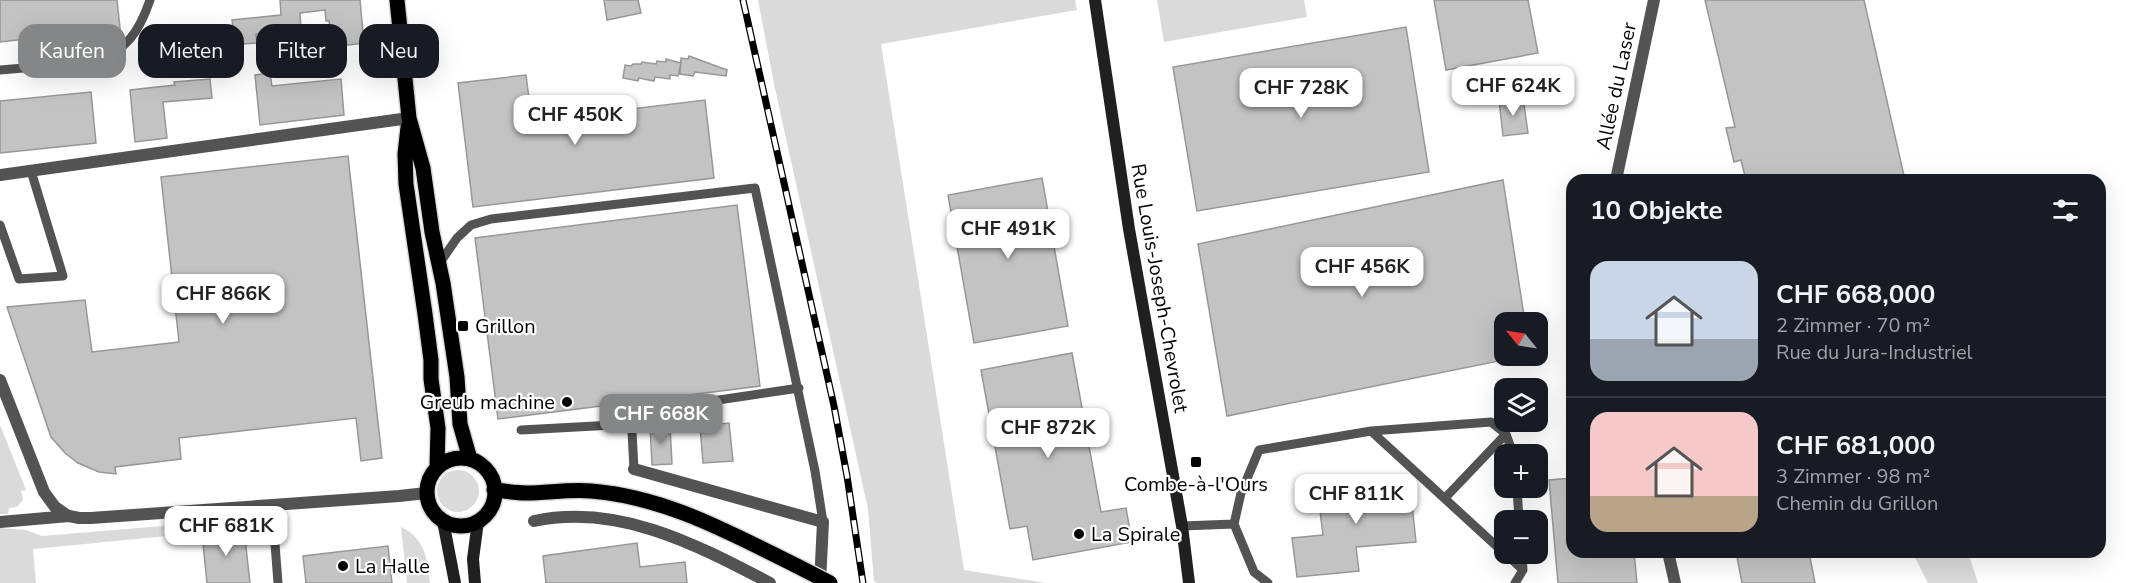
<!DOCTYPE html>
<html lang="de">
<meta charset="utf-8">
<style>
body{margin:0;font-family:"Nunito Sans",sans-serif;background:#20242c;color:#f1f3f6;height:100vh;display:flex;flex-direction:column;font-size:22px;white-space:nowrap}
*{box-sizing:border-box;margin:0}
p{font-size:20px;color:#9ea1a6}
.icon{flex:none;width:33px;height:33px;fill:none;stroke:currentColor;stroke-width:2;stroke-linecap:round;stroke-linejoin:round}
.map{position:relative;flex:1;overflow:hidden}
.drawer{position:absolute;left:1566px;top:174px;width:540px;height:384px;display:flex;flex-direction:column;background:#171b24;border-radius:18px;box-shadow:0 6px 24px #0002}
.drawer>*{flex:none}
.banner{position:absolute;left:18px;top:24px;width:570px;height:54px;display:flex;gap:12px}
.needle{width:39px;rotate:300deg}
.controls{position:absolute;left:1494px;top:312px;display:grid;gap:12px}
.controls a{display:grid;place-items:center;width:54px;height:54px;border-radius:12px;background:#171b24;box-shadow:0 6px 24px #0002;font-size:30px}
.price{position:absolute;translate:-50% -51px;padding:0 14px;border-radius:12px;background:#fff;color:#222;font-size:20px;line-height:39px;filter:drop-shadow(0 2px 3px #0008)}
.price::after{content:'';position:absolute;left:50%;top:36px;width:18px;height:14px;margin-left:-9px;background:inherit;clip-path:polygon(0 0,100% 0,50% 100%)}
.price.current{background:#858687;color:#fff}
ul{padding:0;list-style:none}
li{display:flex;align-items:center;gap:18px;height:150px;padding:0 24px}
li+li{border-top:2px solid #363941}
li span{display:grid;place-items:center;flex:none;width:168px;height:120px;border-radius:18px;color:#555}
li>.icon{margin-inline-start:auto}
span .icon{width:72px;height:72px;fill:#fffc;stroke-width:1}
li b{font-size:26px}
h2{display:flex;justify-content:space-between;align-items:center;height:72px;padding:0 24px;font-size:26px}
.pill{padding:0 21px;border-radius:18px;background:#171b24;box-shadow:0 6px 24px #0002;font-size:21px;line-height:54px}
.pill.current{background:#858687;color:#fff}
.map>svg:first-child{display:block}
.green{fill:#dadada}
.building{fill:#c3c3c3;stroke:#979797;stroke-width:1.5}
.lines{fill:none;stroke-linecap:round;stroke-linejoin:round}
.primary-casing{stroke:#dbdbdb;stroke-width:18}
.lane{stroke:#535353;stroke-width:9}
.street{stroke:#535353;stroke-width:12}
.secondary{stroke:#202020;stroke-width:12}
.primary{stroke:#000;stroke-width:15}
.rail-casing{stroke:#000;stroke-width:7}
.rail{stroke:#fff;stroke-width:4.5;stroke-dasharray:14;stroke-linecap:butt}
.primary-bridge-casing{stroke:#dbdbdb;stroke-width:18;stroke-linecap:butt}
.primary-bridge{stroke:#000;stroke-width:15}
.poi-dot{fill:#000;stroke:#fff;stroke-width:2}
.labels{text-anchor:middle;stroke-width:4.5;stroke-linejoin:round;paint-order:stroke}
.street-label{font-size:20px;fill:#000;stroke:#fff}
.poi-label{font-size:20px;fill:#000;stroke:#fff;text-anchor:start}
</style>
<div class="map">
<svg width="2131" height="583" viewBox="0 0 2131 583">
<rect width="100%" height="100%" fill="#fff"/>
<path class="green" d="M758 0H1075L1077 10 881 44 964 570 1046 583H877L874 581 868 509 774 84Z
M1157 0H1304L1307 17 1164 42Z
M0 425 26 490 21 491 23 500 17 507 9 508 8 514H0Z
M437 491a21 21 0 1 1 42 0a21 21 0 1 1-42 0Z
M187 524V534L33 549 36 583H0V528L26 530 42 536Z
M401 527C426 539 427 559 430 583H407Z
M1912 552H1968L1978 583H1928Z"/>
<path class="building" d="M0 0H117L120 28 0 42Z
M280 0H360L364 43 332 47 329 21H326L325 10 300 13 301 30 256 34 257 43 242 44 241 36 234 37 232 20 281 15Z
M604 0H638L641 13 607 20Z
M1434 0H1528L1538 53 1446 70Z
M1705 0H1864L1905 180H1746L1741 160 1734 162 1726 128 1735 127Z
M1406 27 1429 172 1197 211 1173 67Z
M689 56 727 70 726 76 695 72 693 76 680 74 681 58 688 59Z
M666 59 681 63 678 76 670 75V79L655 77 654 81 639 78 638 81 623 78 625 65 631 66 633 64H641L642 62 656 64 657 61 666 62Z
M270 73 272 86 341 79 344 115 260 125 255 75Z
M526 75 532 121 705 100 714 178 473 207 458 83Z
M210 79 212 98 163 102 167 138 135 142 130 90 175 85 174 82Z
M91 92 96 143 0 153V101Z
M1523 97 1528 133 1503 136 1499 100Z
M348 156 382 458 361 461 356 418 179 438 181 459 115 467 116 474 99 472 78 463 65 453 51 437 7 307 85 300 92 352 179 342 161 177Z
M1042 178 1068 326 974 343 948 195Z
M1503 180 1525 322H1504V360L1227 416 1198 244Z
M737 205 760 386 498 419 475 238Z
M1072 353 1101 512 1126 508 1132 542 1033 560 1027 526 1010 529 981 370Z
M729 423 733 461 703 463 700 426Z
M670 425 672 464 652 465 650 426Z
M1409 477 1416 542 1356 547 1359 571 1297 577 1292 538 1323 535 1317 487Z
M1572 478V552H1634L1637 583H1558L1549 480Z
M244 529 250 583H207L202 534Z
M637 543 640 567 685 562 687 583H546L543 556Z
M388 546 392 583H306L303 556Z
M1736 552H1809L1815 583H1742Z"/>
<g class="lines">
<defs>
<path id="primary" d="M397 0 409 118 423 168 432 232 443 283 457 377 460 424 470 459
M408 127 405 154 406 184 425 314 431 360V379L438 428 437 468
M427 492a34 34 0 1 1 68 0a34 34 0 1 1-68 0Z
M494 490C505 491 516 493 526 493 548 493 569 489 591 491 666 497 730 533 797 566"/>
</defs>
<use href="#primary" class="primary-casing"/>
<path class="lane" d="M0 70 94 62C127 50 139 32 150 0
M0 225 19 279 63 276 31 171
M439 264 457 238 471 225 491 219 755 188 815 471 823 522
M521 430 632 424
M1371 431 1504 553
M634 469 631 413 799 388
M1517 488 1519 520
M1445 498 1506 434
M272 505 278 583
M1182 526 1234 524
M1506 554 1523 570
M1268 583 1254 572 1234 524 1241 493 1259 450 1371 431 1491 422 1506 434 1513 454
M1515 583 1523 570 1522 554"/>
<path class="street" d="M0 175 409 118
M1616 180 1654 0
M0 380 44 492 55 507 68 516
M634 469 823 522 820 583
M534 521C619 503 697 545 770 583
M0 522 69 516 79 518H91L399 496 427 493
M1668 552 1675 583"/>
<path class="secondary" d="M1095 0 1129 229 1182 526 1189 583
M443 521 455 583
M475 583 473 559 478 521"/>
<use href="#primary" class="primary"/>
<defs>
<path id="rail" d="M743 0 834 406 847 476 863 583"/>
</defs>
<use href="#rail" class="rail-casing"/>
<use href="#rail" class="rail"/>
<defs>
<path id="primary-bridge" d="M797 566 830 583"/>
</defs>
<use href="#primary-bridge" class="primary-bridge-casing"/>
<use href="#primary-bridge" class="primary-bridge"/>
</g>
<g class="poi-dot">
<rect x="457" y="320" width="12" height="12" rx="3"/>
<circle cx="567" cy="402" r="6"/>
<rect x="1190" y="456" width="12" height="12" rx="3"/>
<circle cx="1079" cy="534" r="6"/>
<circle cx="343" cy="566" r="6"/>
</g>
<g class="labels">
<g class="street-label">
<text transform="translate(1616 86) rotate(-78)" y="7">Allée du Laser</text>
<text transform="translate(1160 288) rotate(80)" y="7">Rue Louis-Joseph-Chevrolet</text>
</g>
<g class="poi-label">
<text x="475" y="333">Grillon</text>
<text x="555" y="409" text-anchor="end">Greub machine</text>
<text x="1196" y="491" text-anchor="middle">Combe-à-l'Ours</text>
<text x="1091" y="541">La Spirale</text>
<text x="355" y="573">La Halle</text>
</g>
</g>
</svg>
<div class="controls">
<a><svg class="needle" viewBox="-14 -14 28 28"><path d="M0-13l5 13h-10z" fill="#e53935"/><path d="M0 13l5-13h-10z" fill="#9ea1a6"/></svg></a>
<a><svg class="icon" aria-label="layers" viewBox="0 0 24 24"><path d="M12 4l9 5-9 5-9-5zM3 14l9 5 9-5"/></svg></a>
<a>+</a>
<a>−</a>
</div>
<b class="price" style="left:1513px;top:117px">CHF 624K</b>
<b class="price" style="left:1301px;top:119px">CHF 728K</b>
<b class="price" style="left:575px;top:146px">CHF 450K</b>
<b class="price" style="left:1008px;top:260px">CHF 491K</b>
<b class="price" style="left:1362px;top:298px">CHF 456K</b>
<b class="price" style="left:223px;top:325px">CHF 866K</b>
<b class="price current" style="left:661px;top:445px">CHF 668K</b>
<b class="price" style="left:1048px;top:459px">CHF 872K</b>
<b class="price" style="left:1356px;top:525px">CHF 811K</b>
<b class="price" style="left:226px;top:557px">CHF 681K</b>
<div class="banner">
<a class="pill current">Kaufen</a>
<a class="pill">Mieten</a>
<a class="pill">Filter</a>
<a class="pill">Neu</a>
</div>
<section class="drawer">
<h2>10 Objekte<svg class="icon" aria-label="filters" viewBox="0 0 24 24"><path d="M4 7h16M4 17h16"/><circle cx="9" cy="7" r="2"/><circle cx="15" cy="17" r="2"/></svg></h2>
<ul>
<li><span style="background:linear-gradient(#c9d6e8 65%,#9aa5b1 0)"><svg class="icon" aria-label="home" viewBox="0 0 24 24"><path d="M3 11l9-7 9 7M6 9v11h12V9"/></svg></span><div><b>CHF 668,000</b><p>2 Zimmer · 70 m²</p><p>Rue du Jura-Industriel</p></div></li>
<li><span style="background:linear-gradient(#f6c9c9 70%,#b9a48a 0)"><svg class="icon" aria-label="home" viewBox="0 0 24 24"><path d="M3 11l9-7 9 7M6 9v11h12V9"/></svg></span><div><b>CHF 681,000</b><p>3 Zimmer · 98 m²</p><p>Chemin du Grillon</p></div></li>
</ul>
</section>
</div>
